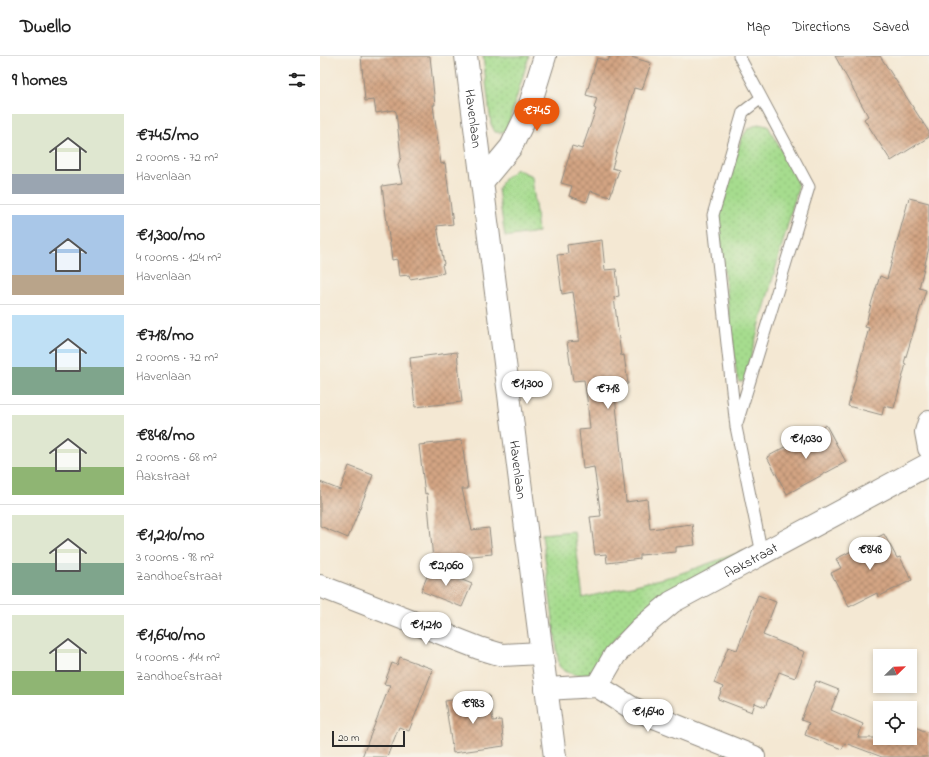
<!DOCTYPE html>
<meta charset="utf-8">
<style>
body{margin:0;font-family:"Indie Flower",sans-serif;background:#f2f2f2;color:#222;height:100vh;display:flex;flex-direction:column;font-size:15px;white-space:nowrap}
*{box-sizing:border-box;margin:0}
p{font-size:13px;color:#767676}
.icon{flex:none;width:22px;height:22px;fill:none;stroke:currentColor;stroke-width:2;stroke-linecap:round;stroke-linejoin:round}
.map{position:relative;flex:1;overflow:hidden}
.panel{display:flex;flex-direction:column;background:#fff;width:320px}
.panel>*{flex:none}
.needle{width:26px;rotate:67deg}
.tools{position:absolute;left:553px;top:593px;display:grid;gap:8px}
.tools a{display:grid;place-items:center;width:44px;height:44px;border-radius:0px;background:#fff;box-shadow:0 2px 6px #0003;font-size:20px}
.scale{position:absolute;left:12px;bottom:10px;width:73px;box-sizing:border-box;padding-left:4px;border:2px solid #2b2b2b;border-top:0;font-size:11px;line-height:14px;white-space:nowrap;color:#2b2b2b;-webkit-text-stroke:3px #f7f3e8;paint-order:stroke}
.price{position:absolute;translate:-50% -34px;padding:0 9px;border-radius:14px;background:#fff;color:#222;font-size:13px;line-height:26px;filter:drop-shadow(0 1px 2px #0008)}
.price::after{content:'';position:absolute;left:50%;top:24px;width:12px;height:9px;margin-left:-6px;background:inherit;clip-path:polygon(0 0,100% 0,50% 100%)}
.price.current{background:#ea580c;color:#fff}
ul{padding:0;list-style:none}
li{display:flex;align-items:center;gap:12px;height:100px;padding:0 12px}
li+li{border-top:1px solid #e0e0e0}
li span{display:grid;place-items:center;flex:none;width:112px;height:80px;border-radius:0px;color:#555}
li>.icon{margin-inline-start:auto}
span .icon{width:48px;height:48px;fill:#fffc;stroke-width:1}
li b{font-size:17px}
h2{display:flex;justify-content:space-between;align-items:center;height:48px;padding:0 12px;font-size:17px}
header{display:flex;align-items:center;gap:24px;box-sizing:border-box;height:56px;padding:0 20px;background:#fff;border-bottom:1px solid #e0e0e0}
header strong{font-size:19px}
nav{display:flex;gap:22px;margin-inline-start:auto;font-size:14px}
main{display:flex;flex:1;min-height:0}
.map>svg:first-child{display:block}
.grass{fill:url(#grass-dots);stroke:#68845c}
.building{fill:url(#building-cross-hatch)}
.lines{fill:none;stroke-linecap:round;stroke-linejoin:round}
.service-casing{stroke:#908a7f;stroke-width:13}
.minor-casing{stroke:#908a7f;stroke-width:24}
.service{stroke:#fff;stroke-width:11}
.minor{stroke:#fff;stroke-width:22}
.labels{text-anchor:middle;stroke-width:4;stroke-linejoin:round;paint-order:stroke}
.street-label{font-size:14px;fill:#2b2b2b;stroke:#f7f3e8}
</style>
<header>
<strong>Dwello</strong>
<nav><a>Map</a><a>Directions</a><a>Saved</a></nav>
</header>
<main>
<section class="panel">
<h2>9 homes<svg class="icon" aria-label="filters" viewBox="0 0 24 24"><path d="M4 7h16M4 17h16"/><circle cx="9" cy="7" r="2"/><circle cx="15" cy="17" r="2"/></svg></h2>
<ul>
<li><span style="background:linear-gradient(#dfe7d0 75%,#9aa5b1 0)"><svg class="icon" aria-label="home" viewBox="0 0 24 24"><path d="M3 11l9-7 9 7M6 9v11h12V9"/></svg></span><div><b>€745/mo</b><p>2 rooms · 72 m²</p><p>Havenlaan</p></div></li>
<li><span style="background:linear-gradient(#a9c7e8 75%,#b9a48a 0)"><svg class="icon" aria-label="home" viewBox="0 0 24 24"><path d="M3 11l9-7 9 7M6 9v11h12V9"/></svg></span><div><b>€1,300/mo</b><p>4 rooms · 124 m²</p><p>Havenlaan</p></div></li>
<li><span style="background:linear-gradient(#bfe0f5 65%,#7fa58c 0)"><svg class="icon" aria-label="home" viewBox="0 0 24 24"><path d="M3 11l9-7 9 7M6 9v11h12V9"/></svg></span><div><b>€718/mo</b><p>2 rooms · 72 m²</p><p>Havenlaan</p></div></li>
<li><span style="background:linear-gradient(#dfe7d0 65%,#8fb573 0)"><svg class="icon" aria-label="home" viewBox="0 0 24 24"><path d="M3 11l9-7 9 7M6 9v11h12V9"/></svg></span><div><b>€848/mo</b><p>2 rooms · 68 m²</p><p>Aakstraat</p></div></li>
<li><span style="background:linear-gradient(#dfe7d0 60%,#7fa58c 0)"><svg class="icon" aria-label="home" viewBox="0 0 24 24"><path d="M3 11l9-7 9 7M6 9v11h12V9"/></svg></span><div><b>€1,210/mo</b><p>3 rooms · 98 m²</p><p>Zandhoefstraat</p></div></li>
<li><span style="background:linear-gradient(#dfe7d0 70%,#8fb573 0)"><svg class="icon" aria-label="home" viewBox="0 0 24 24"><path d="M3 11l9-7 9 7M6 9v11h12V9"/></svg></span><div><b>€1,640/mo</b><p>4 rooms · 144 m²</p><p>Zandhoefstraat</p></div></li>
</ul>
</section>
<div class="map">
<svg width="609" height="701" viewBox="0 0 609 701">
<defs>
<pattern id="grass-dots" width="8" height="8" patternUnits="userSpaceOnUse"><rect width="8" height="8" fill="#a6dc8e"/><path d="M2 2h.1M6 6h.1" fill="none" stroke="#8fbd7b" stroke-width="1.8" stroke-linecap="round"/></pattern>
<pattern id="building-cross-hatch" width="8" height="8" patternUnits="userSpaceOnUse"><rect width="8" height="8" fill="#d3a483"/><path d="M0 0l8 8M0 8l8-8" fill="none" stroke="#ab866b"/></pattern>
</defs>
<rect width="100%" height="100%" fill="#f7f3e8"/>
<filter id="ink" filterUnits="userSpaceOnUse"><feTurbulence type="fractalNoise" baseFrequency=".025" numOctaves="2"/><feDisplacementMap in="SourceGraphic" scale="8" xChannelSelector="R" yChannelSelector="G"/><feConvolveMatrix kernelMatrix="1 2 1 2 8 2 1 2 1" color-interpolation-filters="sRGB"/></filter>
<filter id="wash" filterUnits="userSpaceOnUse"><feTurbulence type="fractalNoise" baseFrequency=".012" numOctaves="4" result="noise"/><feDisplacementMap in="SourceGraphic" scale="16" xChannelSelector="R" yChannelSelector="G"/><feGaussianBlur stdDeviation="0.9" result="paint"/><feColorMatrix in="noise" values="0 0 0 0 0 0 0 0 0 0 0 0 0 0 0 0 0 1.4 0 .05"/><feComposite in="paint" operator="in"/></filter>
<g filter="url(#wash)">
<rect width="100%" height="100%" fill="#f4e8d3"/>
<path class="grass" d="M163 0H209L187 73 181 77 175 76 171 68Z
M438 68 448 70 476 122 478 132 424 325 419 326 417 321 398 166 421 83 428 73Z
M196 113 212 120 218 176 185 181 178 133 184 123Z
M254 475 263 542 356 519 424 495 331 548C315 560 299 578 286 594 281 600 279 610 273 615 263 622 247 619 239 610L222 478Z"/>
<g id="blocks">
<path class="building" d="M41 0H110L115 49H113L121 108 125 107 133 168 117 170 124 208 122 209 124 217 90 223 89 219 79 220 77 203 72 204 62 130 82 127 78 109 81 101 76 56 74 54 56 57 54 44 45 45Z
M290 0H308L331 7 322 34 314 32 292 112 299 114 290 141 271 135 267 146 249 140 252 130 241 127 252 90 262 93 276 53 274 52 277 42 266 39 277 2 288 5Z
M515 0H560L609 76V81L571 105 544 63 548 60Z
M589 142 609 147V192L599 232 606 234 584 307 586 308 574 352 564 350 562 359 528 350 549 272 545 271 552 245 560 220 567 223Z
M282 184 285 214 296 213 299 240 294 241 301 300 304 299 308 328 294 330 306 446 327 443 330 473 372 468 375 489 356 491V496L320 499V503L287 507 286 498 275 499 270 461 281 460 274 411 263 413 259 374 270 373 267 343 264 324 253 325 247 286 259 285V275L253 236 242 238 237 199 248 198 247 189Z
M137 296 142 346 95 351 90 302Z
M506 369 526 406 467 438 447 401Z
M142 384 148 433H142L152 474 169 472 172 498 113 504 107 437 105 438 99 389Z
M29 410 53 419 28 482 0 470V426L20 434Z
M564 478 577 502 580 501 592 524 558 541 557 537 529 551 511 517 521 512 516 503Z
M111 511 152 528 142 551 101 535Z
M438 539 456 546 443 579 485 596 475 622 459 616 445 651 435 647 432 656 398 643 403 631 394 627 408 591 417 594Z
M80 601 113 613 89 675 79 671 67 701H42L70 629 64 628 72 607 77 609Z
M496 625 519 634 511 654 543 668 538 682H590V669L609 677V701H562L525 687 522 693 485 679 489 667 481 664Z
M169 639 173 665 181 664 184 690 133 697 125 645Z"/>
</g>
</g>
<g filter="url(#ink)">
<use href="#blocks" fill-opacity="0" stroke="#908a7f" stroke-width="1"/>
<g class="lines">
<defs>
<path id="service" d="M441 42 423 56 393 159 416 371 442 498
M417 367 489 131 419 0"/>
<g id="minor">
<path id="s1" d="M146 0 235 701"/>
<path d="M162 126 191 91 207 58 225 0"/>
<path d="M609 366 606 376 609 392"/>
<path d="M0 530 159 592 182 599 221 597"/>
<path id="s2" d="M277 630 295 599 319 574 352 546 609 408"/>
<path d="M226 633 277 630 312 652 434 701"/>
</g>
</defs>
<use href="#service" class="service-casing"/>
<use href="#minor" class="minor-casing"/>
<use href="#service" class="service"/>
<use href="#minor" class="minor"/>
</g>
</g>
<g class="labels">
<g class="street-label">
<text dy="5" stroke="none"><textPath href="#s1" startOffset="63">Havenlaan</textPath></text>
<text dy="5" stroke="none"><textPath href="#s1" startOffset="417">Havenlaan</textPath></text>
<text dy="5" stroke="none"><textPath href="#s2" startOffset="203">Aakstraat</textPath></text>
</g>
</g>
</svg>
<div class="tools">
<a><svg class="needle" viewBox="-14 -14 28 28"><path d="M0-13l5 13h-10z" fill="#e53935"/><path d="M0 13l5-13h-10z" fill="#767676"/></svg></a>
<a><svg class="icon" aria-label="locate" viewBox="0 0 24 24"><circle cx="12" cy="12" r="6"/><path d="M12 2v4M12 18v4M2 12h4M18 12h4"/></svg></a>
</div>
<div class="scale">20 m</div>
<b class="price current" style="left:217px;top:76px">€745</b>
<b class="price" style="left:207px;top:349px">€1,300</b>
<b class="price" style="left:288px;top:354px">€718</b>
<b class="price" style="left:486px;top:404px">€1,030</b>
<b class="price" style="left:550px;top:515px">€848</b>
<b class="price" style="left:126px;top:531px">€2,060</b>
<b class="price" style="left:106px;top:590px">€1,210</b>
<b class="price" style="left:153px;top:669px">€983</b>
<b class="price" style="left:328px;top:677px">€1,640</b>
</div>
</main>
